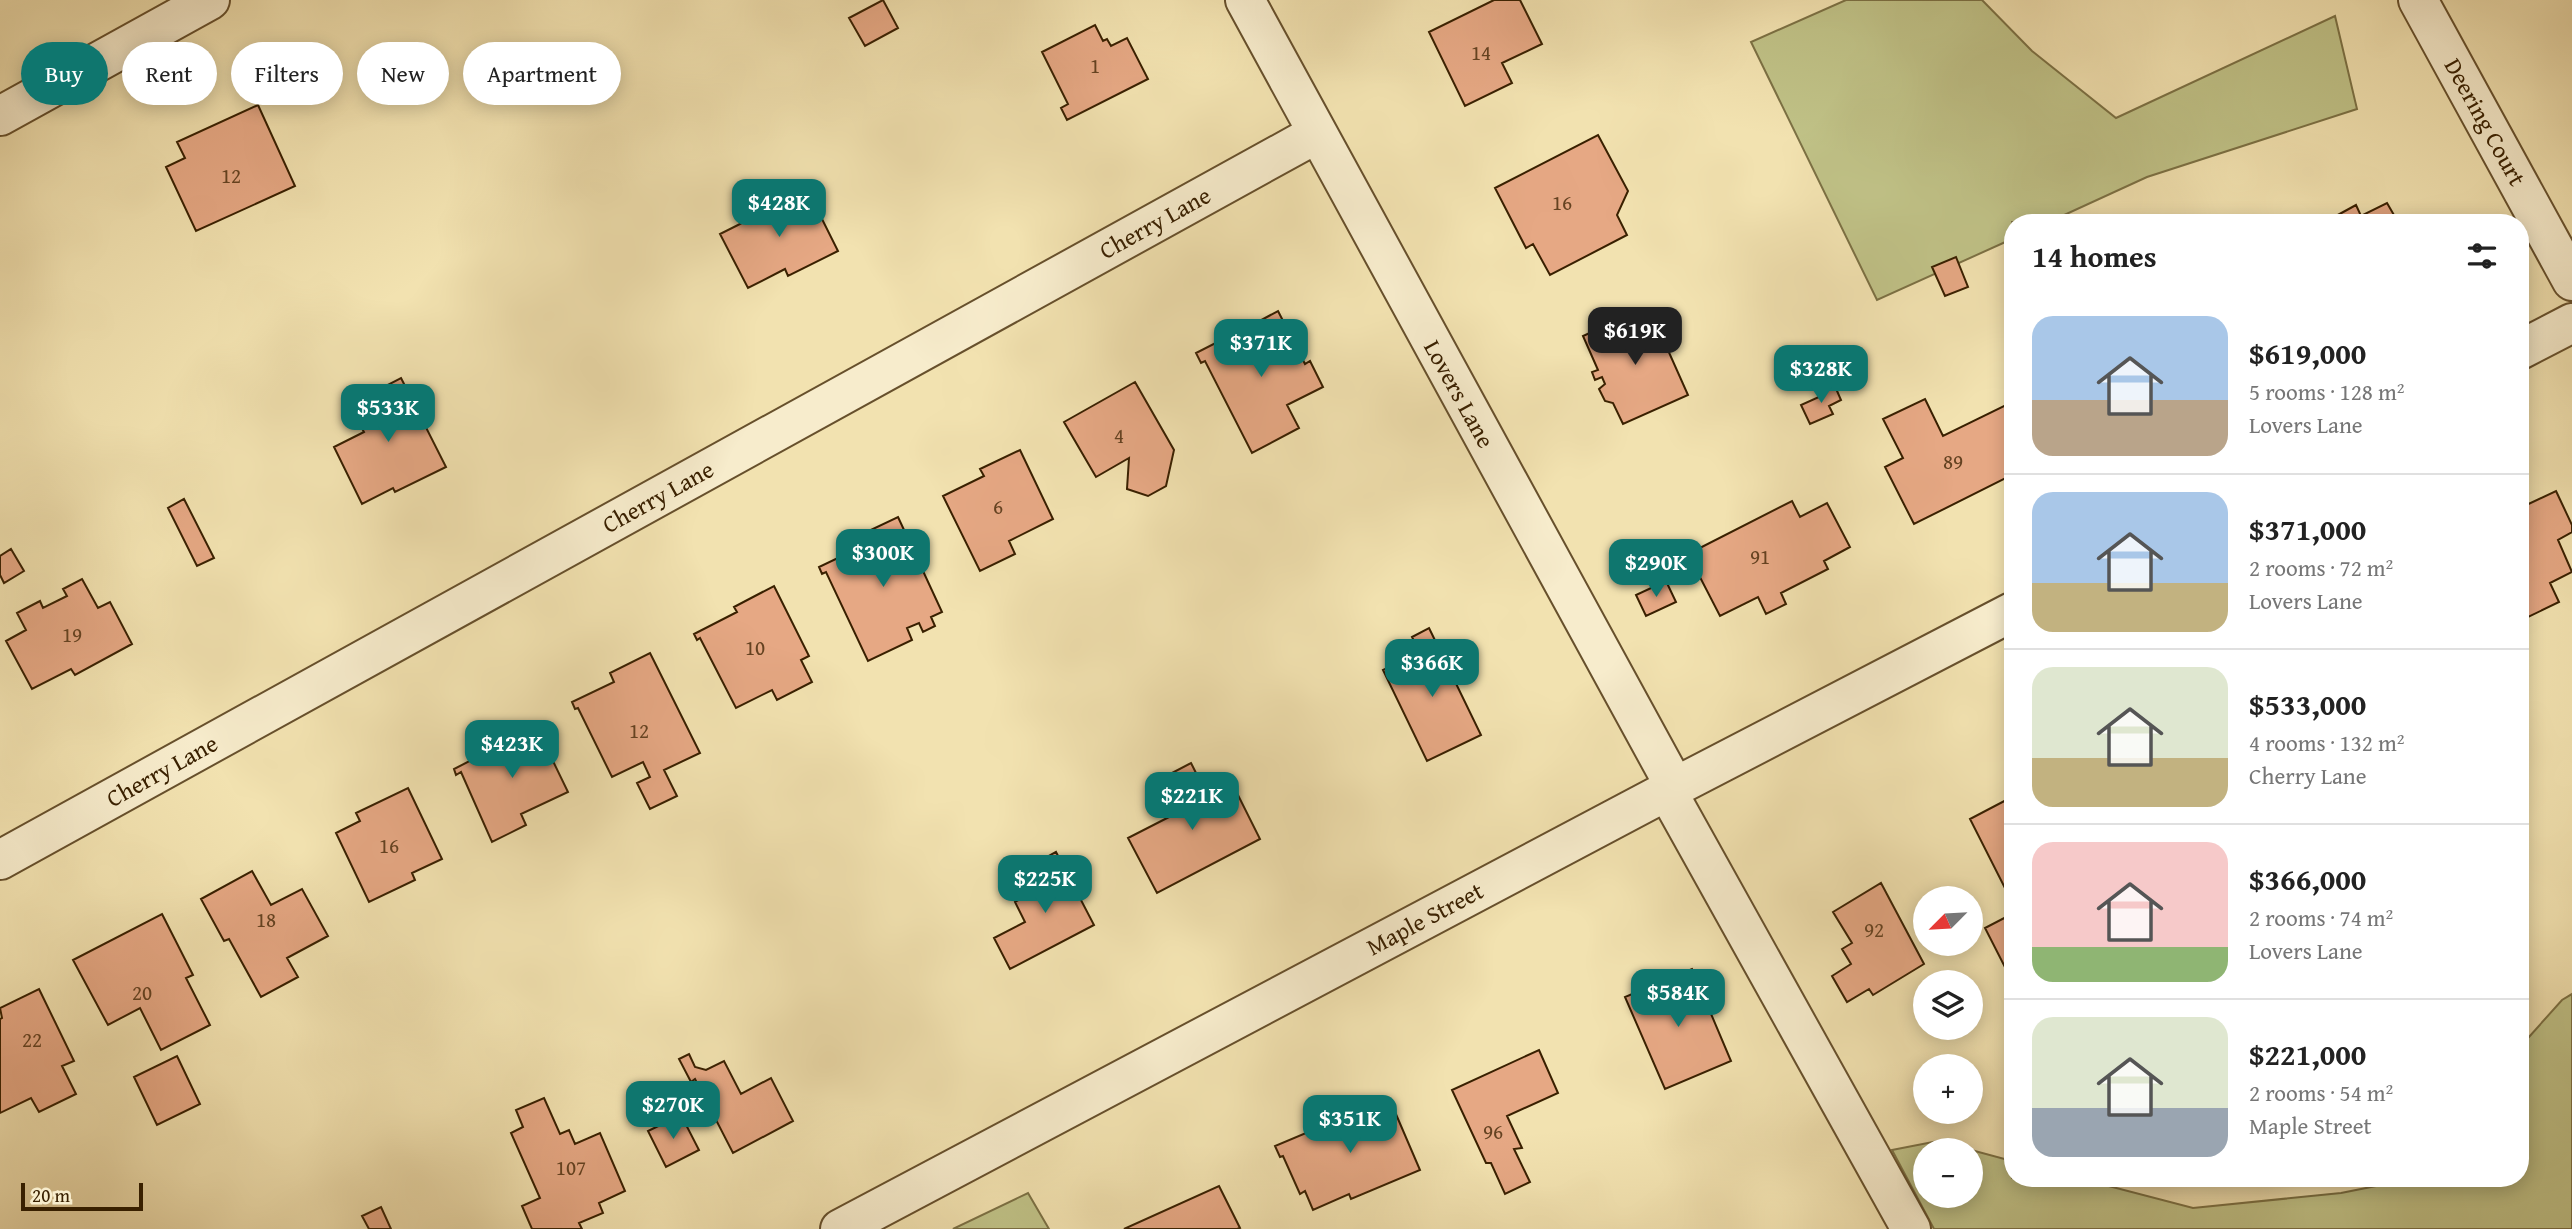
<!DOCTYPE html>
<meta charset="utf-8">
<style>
body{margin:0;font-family:"Gentium Book Plus",serif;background:#f2f2f2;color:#222;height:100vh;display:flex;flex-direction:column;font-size:26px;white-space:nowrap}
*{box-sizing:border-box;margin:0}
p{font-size:23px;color:#767676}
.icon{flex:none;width:38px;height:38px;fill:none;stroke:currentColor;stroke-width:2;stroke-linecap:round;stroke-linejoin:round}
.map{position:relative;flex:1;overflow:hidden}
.drawer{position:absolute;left:2004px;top:214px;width:525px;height:973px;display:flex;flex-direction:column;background:#fff;border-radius:28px;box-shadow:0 4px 18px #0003}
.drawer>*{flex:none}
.top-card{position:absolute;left:21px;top:42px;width:665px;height:63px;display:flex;gap:14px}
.needle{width:46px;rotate:246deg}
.controls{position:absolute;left:1913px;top:886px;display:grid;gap:14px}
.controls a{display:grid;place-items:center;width:70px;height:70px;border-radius:50%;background:#fff;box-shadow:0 4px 18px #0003;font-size:35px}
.scale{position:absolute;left:21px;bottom:18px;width:122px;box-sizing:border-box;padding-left:7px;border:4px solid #392000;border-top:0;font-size:19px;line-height:24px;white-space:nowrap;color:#392000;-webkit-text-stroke:5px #f7eccc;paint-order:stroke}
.price{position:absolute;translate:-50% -60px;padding:0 16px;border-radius:14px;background:#0f766e;color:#fff;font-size:23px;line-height:46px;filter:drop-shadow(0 2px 4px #0008)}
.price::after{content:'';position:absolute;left:50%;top:42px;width:21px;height:16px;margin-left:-10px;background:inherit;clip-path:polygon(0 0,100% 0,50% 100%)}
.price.selected{background:#222;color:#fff}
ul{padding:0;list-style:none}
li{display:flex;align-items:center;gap:21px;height:175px;padding:0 28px}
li+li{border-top:2px solid #e0e0e0}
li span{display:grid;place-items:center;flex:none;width:196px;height:140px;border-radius:21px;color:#555}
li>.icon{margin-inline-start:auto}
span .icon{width:84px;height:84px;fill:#fffc;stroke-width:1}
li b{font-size:30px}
h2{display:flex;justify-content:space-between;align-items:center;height:84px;padding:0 28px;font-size:30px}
.chip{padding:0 24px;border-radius:32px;background:#fff;box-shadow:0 4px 18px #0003;font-size:24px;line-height:63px}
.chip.selected{background:#0f766e;color:#fff}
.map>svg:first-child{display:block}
.green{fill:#c0c287;stroke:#7c7144;stroke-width:2;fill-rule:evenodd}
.building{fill:#e6a884;stroke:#392000;stroke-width:2}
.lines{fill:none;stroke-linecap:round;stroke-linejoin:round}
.minor-casing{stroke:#67502c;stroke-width:42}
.minor{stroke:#f7eccc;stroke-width:38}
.labels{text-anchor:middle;stroke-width:7;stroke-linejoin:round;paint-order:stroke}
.number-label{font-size:21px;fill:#644221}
.street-label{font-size:24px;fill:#392000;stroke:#f7eccc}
</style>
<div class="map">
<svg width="2572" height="1229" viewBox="0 0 2572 1229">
<rect width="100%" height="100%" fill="#f2e2b0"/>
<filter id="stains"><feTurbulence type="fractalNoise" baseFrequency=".00286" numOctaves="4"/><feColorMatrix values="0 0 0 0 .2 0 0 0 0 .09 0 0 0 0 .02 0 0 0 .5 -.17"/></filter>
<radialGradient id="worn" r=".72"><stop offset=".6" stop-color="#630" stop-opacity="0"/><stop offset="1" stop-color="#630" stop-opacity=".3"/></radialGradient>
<path class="green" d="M1846 0H1982L2032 51 2116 118 2335 16 2357 109 2147 177 2049 222H2012V239L1877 300 1751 42Z
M2572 994V1229H1934L1892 1150 1938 1141 2012 1161V1178H2078L2193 1208 2341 1193 2401 1181 2404 1178H2520V1047L2562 1000ZM1925 1150H1970V1195H1925Z
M1028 1193 1049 1229H953Z"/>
<path class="building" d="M883 0 898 28 865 46 849 18Z
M1494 0H1520L1542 44 1502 63 1512 83 1465 106 1429 32Z
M1095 25 1103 41 1107 39 1111 46 1127 38 1148 79 1067 120 1061 108 1068 104 1042 52Z
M258 105 295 186 196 231 166 167 185 158 177 142Z
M1598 135 1628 191 1617 215 1627 235 1550 275 1533 244 1526 248 1495 188Z
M807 189 838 251 788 276 785 269 748 288 720 234 756 216 753 209 771 200 773 205Z
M2387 203 2398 222H2325L2356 205 2361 216Z
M1956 257 1968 287 1945 296 1932 267Z
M1642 309 1655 337 1668 332 1678 343 1667 348 1688 395 1623 424 1613 403 1605 401 1599 389 1605 384 1602 377 1595 380 1592 372 1598 370 1583 336Z
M1278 311 1305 364 1310 361 1323 387 1287 405 1299 428 1252 453 1205 361 1201 363 1196 353 1241 330 1244 335 1256 328 1254 324Z
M401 378 446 467 395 492 393 488 362 504 334 447 364 432 349 405Z
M1135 382 1174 450 1166 486 1148 496 1127 489 1129 458 1096 477 1064 422Z
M1834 384 1841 400 1829 406 1833 414 1810 424 1801 405 1819 397 1817 392Z
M1925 399 1943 436 2006 405 2012 418V475L1914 524 1885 467 1903 458 1883 419Z
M1020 450 1053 519 1009 541 1015 554 980 571 943 496 984 476 980 469Z
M2556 491 2572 525V532L2558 540 2572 572 2550 583 2559 602 2524 619 2520 611V508Z
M184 499 214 558 197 566 168 508Z
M1792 501 1800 517 1827 503 1850 547 1824 561 1828 569 1781 593 1786 604 1766 614 1758 597 1720 616 1688 554Z
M898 517 942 612 931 617 935 626 923 632 919 623 907 628 912 640 868 661 826 572 822 574 819 567 861 547 856 537Z
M11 549 24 571 4 583 0 575V556Z
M82 579 98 608 110 602 132 644 75 675 71 669 32 689 6 641 26 630 17 613 40 601 43 608 67 596 63 589Z
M1666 581 1676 602 1646 616 1636 595Z
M774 586 809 656 801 660 812 682 777 700 772 690 736 708 700 638 697 640 694 634 737 612 734 607Z
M1429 628 1481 735 1427 761 1383 670 1420 653 1412 637Z
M650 653 700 753 664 770 677 796 650 809 637 783 650 777 643 762 612 777 578 708 575 709 572 702 614 682 610 673Z
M534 722 568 792 521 814 526 825 492 842 461 772 456 775 454 769 495 748 492 742Z
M1191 763 1206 793 1210 791 1215 803 1237 793 1260 839 1157 893 1128 838 1173 815 1161 793 1175 786 1170 774Z
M408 788 442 859 412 873 415 880 369 902 336 833 360 821 356 813Z
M2012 797V894L2009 896 1970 819Z
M1056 852 1094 925 1010 969 994 938 1025 922 1015 902 1042 887 1031 866Z
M252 871 271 905 302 889 328 936 287 958 298 977 261 997 229 939 224 941 201 899Z
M1881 883 1924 964 1873 995 1869 989 1847 1002 1832 976 1851 964 1842 949 1852 943 1833 912Z
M162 914 193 975 186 978 210 1025 161 1050 140 1008 108 1025 73 960Z
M2012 914V973L2009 975 1985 928Z
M1692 969 1731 1061 1665 1089 1625 997Z
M39 989 74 1061 62 1066 76 1094 39 1112 31 1098 0 1113V1019L2 1018 0 1008Z
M1539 1050 1558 1093 1507 1116 1522 1148 1514 1149 1530 1182 1505 1194 1491 1163H1486L1452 1090Z
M689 1054 695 1067 706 1070 724 1061 741 1094 771 1078 793 1121 733 1153 695 1079 691 1082 679 1059Z
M177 1056 200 1104 157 1125 134 1077Z
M544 1098 560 1134 569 1130 575 1144 600 1133 625 1191 599 1203 603 1213 579 1223 582 1229H532L522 1206 540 1198 511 1133 523 1127 516 1110Z
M1389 1098 1420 1170 1351 1199 1349 1194 1313 1210 1305 1191 1300 1194 1283 1156 1280 1157 1275 1146Z
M681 1115 699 1150 666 1167 648 1131Z
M1219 1186 1240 1228 1237 1229H1124Z
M381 1207 391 1229H369L362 1216Z"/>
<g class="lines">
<defs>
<path id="minor" d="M1245 0 1675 787
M2418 0 2572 281
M0 116 210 0
M2520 350 2572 323
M1667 791 1911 1229
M0 860 1316 134
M840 1229 1667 791 2012 612"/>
</defs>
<use href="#minor" class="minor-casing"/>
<use href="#minor" class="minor"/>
</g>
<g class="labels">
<g class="number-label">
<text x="1481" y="60">14</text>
<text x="1095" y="73">1</text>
<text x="231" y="183">12</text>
<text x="1562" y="210">16</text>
<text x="1119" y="443">4</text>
<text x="1953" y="469">89</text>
<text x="998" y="514">6</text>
<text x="1760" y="564">91</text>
<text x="72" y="642">19</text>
<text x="755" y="655">10</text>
<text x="639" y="738">12</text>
<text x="389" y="853">16</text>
<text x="266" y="927">18</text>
<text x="1874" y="937">92</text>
<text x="142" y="1000">20</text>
<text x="32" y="1047">22</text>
<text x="1493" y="1139">96</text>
<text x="571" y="1175">107</text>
</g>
<g class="street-label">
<text transform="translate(2485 122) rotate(61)" y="8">Deering Court</text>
<text transform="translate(1155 223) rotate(-29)" y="8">Cherry Lane</text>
<text transform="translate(1459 394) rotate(61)" y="8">Lovers Lane</text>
<text transform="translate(658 497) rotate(-29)" y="8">Cherry Lane</text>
<text transform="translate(162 771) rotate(-29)" y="8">Cherry Lane</text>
<text transform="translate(1425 919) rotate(-28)" y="8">Maple Street</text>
</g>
</g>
<rect width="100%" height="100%" filter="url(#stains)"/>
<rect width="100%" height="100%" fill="url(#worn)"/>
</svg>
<div class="controls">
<a><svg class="needle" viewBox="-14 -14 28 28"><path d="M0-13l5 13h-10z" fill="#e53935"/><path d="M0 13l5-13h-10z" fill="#767676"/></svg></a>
<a><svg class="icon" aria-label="layers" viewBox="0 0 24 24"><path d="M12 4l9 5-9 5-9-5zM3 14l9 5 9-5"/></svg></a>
<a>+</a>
<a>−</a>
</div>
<div class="scale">20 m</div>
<b class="price" style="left:779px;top:239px">$428K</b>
<b class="price selected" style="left:1635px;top:367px">$619K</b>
<b class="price" style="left:1261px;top:379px">$371K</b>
<b class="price" style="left:1821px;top:405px">$328K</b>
<b class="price" style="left:388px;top:444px">$533K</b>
<b class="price" style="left:883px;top:589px">$300K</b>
<b class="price" style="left:1656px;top:599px">$290K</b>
<b class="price" style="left:1432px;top:699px">$366K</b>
<b class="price" style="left:512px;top:780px">$423K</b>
<b class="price" style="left:1192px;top:832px">$221K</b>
<b class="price" style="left:1045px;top:915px">$225K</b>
<b class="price" style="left:1678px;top:1029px">$584K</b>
<b class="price" style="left:673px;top:1141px">$270K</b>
<b class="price" style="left:1350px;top:1155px">$351K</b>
<div class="top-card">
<a class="chip selected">Buy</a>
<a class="chip">Rent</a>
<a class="chip">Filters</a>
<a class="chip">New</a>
<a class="chip">Apartment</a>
</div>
<section class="drawer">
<h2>14 homes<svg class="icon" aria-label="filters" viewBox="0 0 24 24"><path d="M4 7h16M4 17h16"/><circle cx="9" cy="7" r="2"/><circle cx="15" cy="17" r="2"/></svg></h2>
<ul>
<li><span style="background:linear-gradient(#a9c7e8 60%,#b9a48a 0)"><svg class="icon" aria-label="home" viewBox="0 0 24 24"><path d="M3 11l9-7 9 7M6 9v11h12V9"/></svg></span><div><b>$619,000</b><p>5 rooms · 128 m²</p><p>Lovers Lane</p></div></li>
<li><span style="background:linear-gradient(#a9c7e8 65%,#c2b280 0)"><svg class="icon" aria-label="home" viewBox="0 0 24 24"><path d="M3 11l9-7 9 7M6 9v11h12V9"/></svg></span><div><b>$371,000</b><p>2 rooms · 72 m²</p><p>Lovers Lane</p></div></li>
<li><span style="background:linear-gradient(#dfe7d0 65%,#c2b280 0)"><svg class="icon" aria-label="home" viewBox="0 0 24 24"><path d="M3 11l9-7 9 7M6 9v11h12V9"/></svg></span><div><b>$533,000</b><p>4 rooms · 132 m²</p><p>Cherry Lane</p></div></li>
<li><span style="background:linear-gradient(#f6c9c9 75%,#8fb573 0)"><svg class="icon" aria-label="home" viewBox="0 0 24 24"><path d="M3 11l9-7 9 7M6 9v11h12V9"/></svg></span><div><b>$366,000</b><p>2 rooms · 74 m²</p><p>Lovers Lane</p></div></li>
<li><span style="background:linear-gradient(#dfe7d0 65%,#9aa5b1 0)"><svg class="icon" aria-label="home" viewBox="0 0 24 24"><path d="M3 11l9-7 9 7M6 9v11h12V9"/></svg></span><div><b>$221,000</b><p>2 rooms · 54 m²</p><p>Maple Street</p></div></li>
</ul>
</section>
</div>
